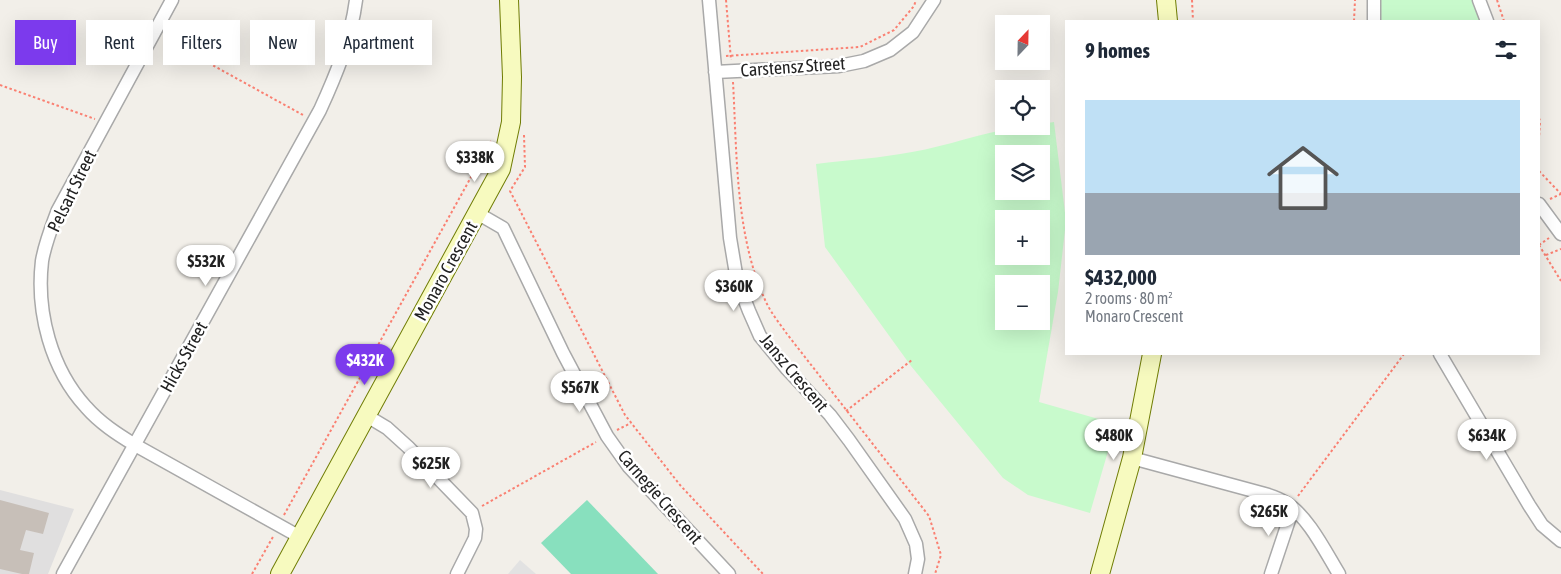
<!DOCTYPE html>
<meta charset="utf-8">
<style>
body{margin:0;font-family:"Asap Condensed",sans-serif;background:#f2f2f3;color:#1f2937;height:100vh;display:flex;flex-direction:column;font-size:19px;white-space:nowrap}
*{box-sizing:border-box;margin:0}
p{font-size:16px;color:#747a83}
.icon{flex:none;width:28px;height:28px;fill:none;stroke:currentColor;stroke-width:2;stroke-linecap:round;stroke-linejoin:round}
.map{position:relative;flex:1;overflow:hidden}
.sheet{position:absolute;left:1065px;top:20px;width:475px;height:335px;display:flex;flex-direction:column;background:#fff;border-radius:0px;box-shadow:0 5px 20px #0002}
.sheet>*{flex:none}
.hud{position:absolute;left:15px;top:20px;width:475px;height:45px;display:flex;gap:10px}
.needle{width:32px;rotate:22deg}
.controls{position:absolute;left:995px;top:15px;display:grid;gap:10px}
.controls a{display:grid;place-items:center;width:55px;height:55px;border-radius:0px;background:#fff;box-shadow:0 5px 20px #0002;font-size:25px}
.price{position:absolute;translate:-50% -42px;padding:0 11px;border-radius:18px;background:#fff;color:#222;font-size:16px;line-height:32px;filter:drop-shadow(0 1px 2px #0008)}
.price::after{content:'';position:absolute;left:50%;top:30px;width:15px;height:11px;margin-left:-8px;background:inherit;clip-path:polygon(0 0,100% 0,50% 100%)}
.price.current{background:#7c3aed;color:#fff}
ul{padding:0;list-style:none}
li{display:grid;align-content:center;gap:10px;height:265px;padding:0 20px}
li+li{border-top:1px solid #e0e1e3}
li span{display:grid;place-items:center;height:155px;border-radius:0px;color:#555}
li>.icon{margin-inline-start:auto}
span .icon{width:90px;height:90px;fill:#fffc;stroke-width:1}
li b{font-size:21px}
h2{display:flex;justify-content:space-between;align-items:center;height:60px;padding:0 20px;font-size:21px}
.pill{padding:0 18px;border-radius:0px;background:#fff;box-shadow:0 5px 20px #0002;font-size:18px;line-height:45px}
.pill.current{background:#7c3aed;color:#fff}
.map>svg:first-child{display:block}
.residential{fill:#e0dfdf}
.park{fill:#c8facc;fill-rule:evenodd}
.pitch{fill:#88e0be}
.parking{fill:#e2e2e2}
.building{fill:#c7bfb8}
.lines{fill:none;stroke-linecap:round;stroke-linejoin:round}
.street-casing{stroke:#a9a9a9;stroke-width:15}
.secondary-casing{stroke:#707d05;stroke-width:20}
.path{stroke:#fa8072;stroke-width:2;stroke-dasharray:2.5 2.5;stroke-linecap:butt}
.street{stroke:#fff;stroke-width:12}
.secondary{stroke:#f7fabf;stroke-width:18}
.labels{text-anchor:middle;stroke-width:5;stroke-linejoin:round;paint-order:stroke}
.street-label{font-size:18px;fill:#222;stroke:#fff}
</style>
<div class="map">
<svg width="1561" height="574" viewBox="0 0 1561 574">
<rect width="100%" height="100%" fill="#f2efe9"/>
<path class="residential" d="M0 490 74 509 48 574H0Z"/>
<path class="park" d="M1381 0H1472L1480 21H1381Z
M1054 122 1066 221 1058 292 1039 402 1116 424 1090 513 1028 495 1003 478 911 366 825 247 816 164C848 160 881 158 912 152 955 145 997 126 1041 126V124ZM1004 154H1041V191H1004ZM1004 219H1041V256H1004ZM1004 284H1041V321H1004Z"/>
<path class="pitch" d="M587 500 658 574H571L541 543Z"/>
<path class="parking" d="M520 560 536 574H508Z"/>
<path class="building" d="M0 500 49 513 43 534 26 530 20 550 34 553 29 574H22L0 569Z"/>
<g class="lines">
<defs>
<path id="street" d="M172 0 58 210C52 226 45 243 42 261 36 312 51 369 86 407 100 423 117 434 135 445L300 537
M709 0 730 238 737 280 749 311 760 336 787 369 830 415 849 440 905 519 916 544 918 559 915 574
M1479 0 1487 21
M1374 21V0
M715 72 839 66 864 61 890 50 913 32 934 0
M1539 204 1561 234
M477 213 503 228 563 353 607 436 629 467 729 574
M1440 354 1529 505 1542 525 1561 541
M367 416 387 428 408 447 472 513 476 529 475 538 457 574
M1132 458 1265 494C1272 496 1280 499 1286 503 1308 516 1326 553 1339 574
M63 574 320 110C336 75 351 39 356 0
M1271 574 1293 508"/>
<path id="secondary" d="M1166 0 1168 21
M280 574 501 169 511 122 512 77 509 0
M1100 574 1132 458 1152 354"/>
</defs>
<use href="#street" class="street-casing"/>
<use href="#secondary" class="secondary-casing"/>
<path class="path" d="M726 0 731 60
M1192 0 1193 21
M1497 0 1504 21
M1354 21 1355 0
M165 39 303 115
M726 56 860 47 894 30 914 6 916 0
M733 82C737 153 735 236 766 302 771 313 780 324 787 334L929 516 941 555 935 574
M0 85 95 119
M1539 118 1540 121 1539 139
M524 135 525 167 510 191 625 415 680 485 763 574
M1539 171 1561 194
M1550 199 1561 194
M1539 245 1561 281
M1539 245 1549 238
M1546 255 1561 249
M846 411 912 360
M617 430 631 423
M1298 496 1404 354
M482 506 596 442
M284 515 491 141
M252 574 274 535"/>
<use href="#street" class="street"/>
<use href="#secondary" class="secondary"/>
</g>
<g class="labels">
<g class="street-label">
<text transform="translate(793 67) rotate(-4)" y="6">Carstensz Street</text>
<text transform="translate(72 191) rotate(-64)" y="6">Pelsart Street</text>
<text transform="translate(446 271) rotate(-61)" y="6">Monaro Crescent</text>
<text transform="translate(184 357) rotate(-61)" y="6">Hicks Street</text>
<text transform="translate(794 373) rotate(50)" y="6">Jansz Crescent</text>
<text transform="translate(660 497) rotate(49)" y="6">Carnegie Crescent</text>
</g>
</g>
</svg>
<div class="controls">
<a><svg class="needle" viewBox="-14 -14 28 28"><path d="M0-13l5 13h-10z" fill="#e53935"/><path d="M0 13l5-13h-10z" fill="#747a83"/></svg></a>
<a><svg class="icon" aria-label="locate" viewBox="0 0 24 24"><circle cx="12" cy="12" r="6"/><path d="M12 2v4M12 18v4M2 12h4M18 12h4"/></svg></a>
<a><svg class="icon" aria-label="layers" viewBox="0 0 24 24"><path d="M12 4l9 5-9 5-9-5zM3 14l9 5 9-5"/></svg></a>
<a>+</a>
<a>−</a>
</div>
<b class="price" style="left:475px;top:183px">$338K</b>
<b class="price" style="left:206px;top:287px">$532K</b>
<b class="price" style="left:734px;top:312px">$360K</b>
<b class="price current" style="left:365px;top:386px">$432K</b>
<b class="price" style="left:580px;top:413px">$567K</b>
<b class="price" style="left:1114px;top:461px">$480K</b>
<b class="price" style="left:1487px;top:461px">$634K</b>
<b class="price" style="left:431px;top:489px">$625K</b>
<b class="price" style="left:1269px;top:537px">$265K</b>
<div class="hud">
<a class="pill current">Buy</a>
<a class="pill">Rent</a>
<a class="pill">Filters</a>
<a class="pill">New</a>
<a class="pill">Apartment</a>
</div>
<section class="sheet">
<h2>9 homes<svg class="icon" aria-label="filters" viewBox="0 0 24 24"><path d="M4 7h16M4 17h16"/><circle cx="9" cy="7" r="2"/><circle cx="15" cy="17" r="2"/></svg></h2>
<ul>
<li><span style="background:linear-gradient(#bfe0f5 60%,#9aa5b1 0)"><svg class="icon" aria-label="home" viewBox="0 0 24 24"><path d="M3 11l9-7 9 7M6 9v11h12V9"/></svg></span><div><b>$432,000</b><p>2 rooms · 80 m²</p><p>Monaro Crescent</p></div></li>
</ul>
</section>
</div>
